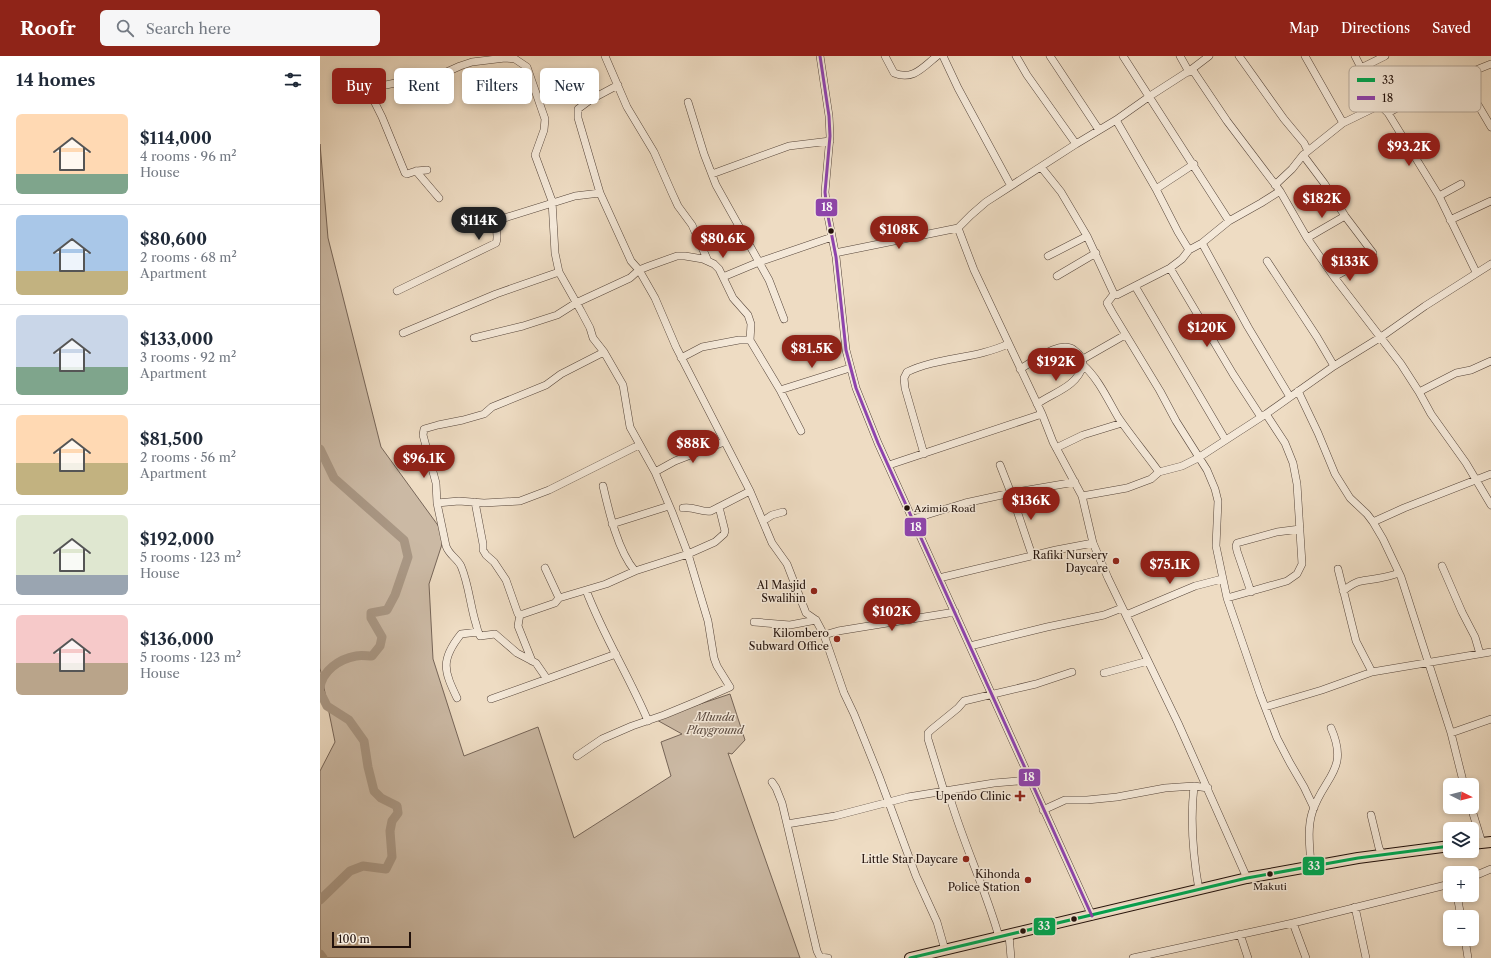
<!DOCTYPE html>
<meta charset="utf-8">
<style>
body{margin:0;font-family:"Libre Caslon Text",serif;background:#f6f6f7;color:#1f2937;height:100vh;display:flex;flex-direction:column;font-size:15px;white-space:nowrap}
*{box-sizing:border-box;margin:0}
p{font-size:13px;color:#747a83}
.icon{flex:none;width:22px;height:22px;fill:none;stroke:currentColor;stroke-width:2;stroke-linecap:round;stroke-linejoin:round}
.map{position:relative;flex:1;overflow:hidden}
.sheet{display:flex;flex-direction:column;background:#fff;width:320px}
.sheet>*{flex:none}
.guide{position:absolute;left:12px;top:12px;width:380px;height:36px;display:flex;gap:8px}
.needle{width:26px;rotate:96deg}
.buttons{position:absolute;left:1123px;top:722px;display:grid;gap:8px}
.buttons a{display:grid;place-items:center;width:36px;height:36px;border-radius:6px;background:#fff;box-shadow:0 2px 6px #0003;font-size:20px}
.scale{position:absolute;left:12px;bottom:10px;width:79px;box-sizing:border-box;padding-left:4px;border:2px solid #22110b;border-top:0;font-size:11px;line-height:14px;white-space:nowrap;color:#22110b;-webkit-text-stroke:3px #f4e8d8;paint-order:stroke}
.price{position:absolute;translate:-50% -34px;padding:0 9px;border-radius:14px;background:#8f2418;color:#fff;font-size:13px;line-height:26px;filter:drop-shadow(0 1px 2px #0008)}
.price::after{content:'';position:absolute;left:50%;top:24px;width:12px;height:9px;margin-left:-6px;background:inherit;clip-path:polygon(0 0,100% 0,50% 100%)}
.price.on{background:#222;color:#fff}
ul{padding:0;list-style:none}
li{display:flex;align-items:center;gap:12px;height:100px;padding:0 16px}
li+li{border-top:1px solid #e0e1e3}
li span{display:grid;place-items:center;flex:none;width:112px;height:80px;border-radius:6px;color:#555}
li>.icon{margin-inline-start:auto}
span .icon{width:48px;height:48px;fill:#fffc;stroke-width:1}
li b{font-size:17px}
h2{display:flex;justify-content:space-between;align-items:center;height:48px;padding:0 16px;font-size:17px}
.pill{padding:0 14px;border-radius:6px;background:#fff;box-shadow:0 2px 6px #0003;font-size:14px;line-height:36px}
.pill.on{background:#8f2418;color:#fff}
header{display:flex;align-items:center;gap:24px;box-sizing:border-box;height:56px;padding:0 20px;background:#8f2418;color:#fff}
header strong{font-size:19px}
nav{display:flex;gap:22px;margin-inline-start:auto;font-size:14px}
.search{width:280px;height:36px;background:#f6f6f7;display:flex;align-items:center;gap:10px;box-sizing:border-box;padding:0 14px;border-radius:6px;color:#747a83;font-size:15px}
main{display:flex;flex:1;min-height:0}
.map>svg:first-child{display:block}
.green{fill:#cbb9a4;stroke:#766558}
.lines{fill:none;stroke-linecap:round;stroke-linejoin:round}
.river{stroke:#a99784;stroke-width:9}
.minor-casing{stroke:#554439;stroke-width:8}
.highway-casing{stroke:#22110b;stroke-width:12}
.minor{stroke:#f4e8d8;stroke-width:7}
.highway{stroke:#eedcc3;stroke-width:10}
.bus-1-casing{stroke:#f4e8d8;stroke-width:6}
.bus-2-casing{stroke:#f4e8d8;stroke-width:6}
.bus-1{stroke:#00a651;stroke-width:3}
.bus-2{stroke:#8e44ad;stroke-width:3}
.bus-dot{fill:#22110b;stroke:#f4e8d8;stroke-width:1.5}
.poi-dot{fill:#8f2418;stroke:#f4e8d8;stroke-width:1.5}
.labels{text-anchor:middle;stroke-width:3;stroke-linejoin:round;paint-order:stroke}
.bus-label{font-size:10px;fill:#22110b;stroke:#f4e8d8;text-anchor:start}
.poi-label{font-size:11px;fill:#22110b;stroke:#f4e8d8;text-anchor:end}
.park-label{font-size:11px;font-style:italic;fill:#5d4c41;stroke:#f4e8d8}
.key{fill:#f4e8d8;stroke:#b5a89a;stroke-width:1}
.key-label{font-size:11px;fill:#22110b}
.line-badge{stroke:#f4e8d8;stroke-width:1.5}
.badge-label{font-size:11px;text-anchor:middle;font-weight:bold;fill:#fff}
</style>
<header>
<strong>Roofr</strong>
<div class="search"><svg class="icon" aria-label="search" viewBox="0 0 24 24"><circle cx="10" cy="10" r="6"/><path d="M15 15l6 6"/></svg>Search here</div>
<nav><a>Map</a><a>Directions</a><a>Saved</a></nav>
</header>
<main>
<section class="sheet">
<h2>14 homes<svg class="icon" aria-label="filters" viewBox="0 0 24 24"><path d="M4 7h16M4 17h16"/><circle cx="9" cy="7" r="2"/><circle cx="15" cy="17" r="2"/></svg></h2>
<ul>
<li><span style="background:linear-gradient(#ffd9b3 75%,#7fa58c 0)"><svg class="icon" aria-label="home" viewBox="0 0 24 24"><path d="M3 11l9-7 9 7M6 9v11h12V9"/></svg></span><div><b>$114,000</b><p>4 rooms · 96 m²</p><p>House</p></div></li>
<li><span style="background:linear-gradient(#a9c7e8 70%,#c2b280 0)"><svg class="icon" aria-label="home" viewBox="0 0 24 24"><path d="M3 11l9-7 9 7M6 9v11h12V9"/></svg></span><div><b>$80,600</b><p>2 rooms · 68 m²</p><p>Apartment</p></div></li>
<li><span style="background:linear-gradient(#c9d6e8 65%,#7fa58c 0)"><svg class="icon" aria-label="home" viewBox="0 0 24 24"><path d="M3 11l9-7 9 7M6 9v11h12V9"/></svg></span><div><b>$133,000</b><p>3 rooms · 92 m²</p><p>Apartment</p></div></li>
<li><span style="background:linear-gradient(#ffd9b3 60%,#c2b280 0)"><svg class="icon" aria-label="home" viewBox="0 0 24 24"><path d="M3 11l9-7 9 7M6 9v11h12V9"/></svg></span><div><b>$81,500</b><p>2 rooms · 56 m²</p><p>Apartment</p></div></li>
<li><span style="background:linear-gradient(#dfe7d0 75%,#9aa5b1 0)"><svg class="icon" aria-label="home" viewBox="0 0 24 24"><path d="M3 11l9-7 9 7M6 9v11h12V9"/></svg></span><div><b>$192,000</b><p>5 rooms · 123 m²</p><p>House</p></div></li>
<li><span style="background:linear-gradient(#f6c9c9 60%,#b9a48a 0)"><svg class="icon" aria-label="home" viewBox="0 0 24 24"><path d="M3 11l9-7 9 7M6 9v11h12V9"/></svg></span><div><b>$136,000</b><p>5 rooms · 123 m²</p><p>House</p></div></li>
</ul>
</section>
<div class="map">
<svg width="1171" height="902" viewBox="0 0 1171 902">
<rect width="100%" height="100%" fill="#eedcc3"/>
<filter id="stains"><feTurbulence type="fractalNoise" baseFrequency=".005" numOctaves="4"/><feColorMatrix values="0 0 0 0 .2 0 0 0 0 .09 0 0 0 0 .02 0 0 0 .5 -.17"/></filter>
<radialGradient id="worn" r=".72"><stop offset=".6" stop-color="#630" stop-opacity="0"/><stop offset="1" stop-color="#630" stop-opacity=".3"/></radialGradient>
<path class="green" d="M0 88 8 182 61 391 125 479 109 528 113 603 144 700 218 671 254 782 351 720 341 686 362 678 335 663 410 638 425 684 412 698 408 697 480 902H0V715L15 686 0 612Z"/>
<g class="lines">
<path class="river" d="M0 393 14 422 84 484 88 501 75 539 67 554 51 557V562L62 581 60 590 52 600C47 600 41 599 36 600 19 603 2 615 0 632
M0 636 7 650 29 664 44 685 48 711 54 735 61 742 77 750 78 757 72 765 70 775 72 801 66 813 43 810 30 815 0 844
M0 898 3 902"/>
<defs>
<path id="minor" d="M285 0 307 51 334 96 352 137 358 150 372 169 388 205
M500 0 509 60 510 80 505 136 507 155 516 201 526 294 536 332 558 387 772 860
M565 0 574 17C593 25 603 11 617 0
M623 0 638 32 691 130
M696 0 707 19 756 88
M730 0 779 74
M803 0 909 165
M860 0 869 16
M919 0 964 63 984 87 988 95
M985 0 1023 67
M1035 0 1060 49 1068 57 1119 140 1156 216
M1041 12 1065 0
M872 13 907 65 960 135 987 182 1014 221 1081 308 1099 336 1111 358 1146 407 1171 449
M1141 20 1171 71
M298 29 270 44 258 53V62L280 137 311 205 319 214 335 242 356 291 430 435 452 487 467 508 486 557 496 564 504 579 524 637 534 658 559 720 596 820 617 866 625 894
M368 46 384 98 396 129 449 224 464 263
M1068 57 1104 37 1141 20 1171 8
M796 64 836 133 858 176 869 194
M983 99 1004 127 1025 160 1053 197 1050 201 1014 221
M721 111 741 136 767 180 794 238 797 239 850 212 862 203 869 194 882 187 909 165 941 147 960 135
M107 114 96 115 87 118 85 117 62 61 52 41 55 33 61 30 99 22 120 19 140 10 152 6 185 2 195 3 207 11 225 63 224 74 215 99 232 145 235 197 239 216 261 255 270 272 273 282 284 296 303 329 310 371 335 416 352 456 368 498 388 565 394 602 397 610 410 631 378 645 344 659 312 670 282 683 257 700
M96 115 119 142
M392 118 469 90 510 85
M955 129 972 113 983 99 1023 67 1060 49
M836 133 874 108
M1119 140 1141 128
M1130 164 1171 145
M638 172 654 214 722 358 733 386 762 440 773 487 788 522 858 667 927 822
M987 182 1025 160
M882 187 928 271 970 341
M515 197 638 172 651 159 666 146 756 88 796 64 830 40 872 13 889 0
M728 200 767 180
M947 205 997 281 1014 310
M850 212 913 318 941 361
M737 220 776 197
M403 221 439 206 512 181
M815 230 905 383
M77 235 176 187C179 180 175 173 176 166L178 164 255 140 280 137
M794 238 787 247 792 256 840 335 856 365 887 414 895 433 898 445 896 490 907 542 940 638 957 682 970 707 984 731 994 752
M83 277 176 238 239 216
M154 282 203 270 237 259 256 247 310 222 319 214 329 210 357 200H365L383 203 394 208 399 213 413 242 428 259 431 268 430 284
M284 296 241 318 226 329 172 351 164 358 143 364 118 369 104 373 103 379 116 427 117 447 139 445 164 447 200 445 229 434 319 389
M361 302 382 291 419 284H430L460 334 481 375
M763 303 805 279
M700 313C713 306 740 283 754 294 760 298 763 302 763 309 778 322 788 344 798 361 811 380 826 398 839 416
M460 334 530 312
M978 335 998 377 1015 418 1030 442 1047 458 1053 466 1063 483 1081 521 1131 677 1144 729
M1099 336 1136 317 1151 314 1171 305
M717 348C734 336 757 331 763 309
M736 392 763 379 802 367
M604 398 585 332 584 322 587 316C618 301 656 303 688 288
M569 409 722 358
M680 409 691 437 712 499
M335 416 355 405 404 386
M283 430C289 456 298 495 315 515L368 498 395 486 404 478 405 475 399 451
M762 440 807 432 831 423 839 416 862 410 878 402 946 358 1014 310 1061 281 1105 250 1171 208
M155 446 163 488V494L166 499 174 506 186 524 198 558H203L235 547 239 542 286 528 315 515
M117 447 126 490C129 499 137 502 141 510 149 529 150 549 156 568 157 573 158 576 160 580L175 578 197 597 216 607 227 623 296 598
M363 452C374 450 382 457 391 455L430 435
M593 463 645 447 691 437 755 426
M443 465 452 459 463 456
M1053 466 1084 452 1171 418
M292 468 349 450
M1122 510 1142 556 1155 581 1160 598
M225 512 239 542
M1018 513 1036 585 1052 616
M619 522 736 494 773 487
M266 534C283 579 309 620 328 665
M1023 535C1039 522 1042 526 1060 522 1066 521 1073 519 1079 517
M931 536 917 495 916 490 917 487 957 476 980 473
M907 542 967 525 977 518 982 508 977 428 973 407 965 387 946 358
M200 558 198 570 212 605
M806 559 875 530 902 523
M434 566 470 569 496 564
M504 579 518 575 635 556
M650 590 727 571 784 559 802 552
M784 617 828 605
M137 642C124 615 120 604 141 578L158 576
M171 643 227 623
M945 651 1002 634 1052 616 1171 596
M1131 677 1171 663
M452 726 456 732 462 747 497 895 500 901 508 902
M874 730C870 765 873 800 879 834
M624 735 608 683V677L611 674 638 652 644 645 716 628 752 616
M628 735C642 785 665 831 679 881
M1151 751 1162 787
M723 754 745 744H767L797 741 845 732 874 730 888 732
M1051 759 1059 792 1062 798
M467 768 515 760 588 741 674 727 709 724
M991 810C990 792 987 774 992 757 1003 721 1030 715 1011 672
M1152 821 1171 813
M1137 839 1141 861
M1035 851 1046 902
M973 867 986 902
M920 878 928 902
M689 879 691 902
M1145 883 1148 902
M813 902 973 867 1130 828"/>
<path id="highway" d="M1152 788 1171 786
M590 902 927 822 1038 802 1130 790"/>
</defs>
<use href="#minor" class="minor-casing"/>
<use href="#highway" class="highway-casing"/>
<use href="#minor" class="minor"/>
<use href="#highway" class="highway"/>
<defs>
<path id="bus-1" d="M590 902 927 822 1038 802 1130 790"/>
<path id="bus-2" d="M500 0 509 60 510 80 505 136 507 155 516 201 526 294 536 332 558 387 772 860"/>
</defs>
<use href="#bus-1" class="bus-1-casing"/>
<use href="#bus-2" class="bus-2-casing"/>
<use href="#bus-1" class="bus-1"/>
<use href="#bus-2" class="bus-2"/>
</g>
<g class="bus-dot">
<circle cx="511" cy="175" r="3.5"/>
<circle cx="587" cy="452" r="3.5"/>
<circle cx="950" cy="818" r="3.5"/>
<circle cx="754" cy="863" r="3.5"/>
<circle cx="703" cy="875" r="3.5"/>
</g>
<g class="poi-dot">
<circle cx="796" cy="505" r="4"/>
<circle cx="494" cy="535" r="4"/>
<circle cx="517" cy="583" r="4"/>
<path d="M698 734h4v4h4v4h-4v4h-4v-4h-4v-4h4z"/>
<circle cx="646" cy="803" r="4"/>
<circle cx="708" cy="824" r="4"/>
</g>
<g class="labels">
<g class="bus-label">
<text x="594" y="456">Azimio Road</text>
<text x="950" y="834" text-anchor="middle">Makuti</text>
</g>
<g class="poi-label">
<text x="788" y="503">Rafiki Nursery<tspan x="788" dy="13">Daycare</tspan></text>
<text x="486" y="533">Al Masjid<tspan x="486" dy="13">Swalihin</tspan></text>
<text x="509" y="581">Kilombero<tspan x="509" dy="13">Subward Office</tspan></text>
<text x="691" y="744">Upendo Clinic</text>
<text x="638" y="807">Little Star Daycare</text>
<text x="700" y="822">Kihonda<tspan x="700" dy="13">Police Station</tspan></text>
</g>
<g class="park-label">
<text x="395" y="665">Mlunda<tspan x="395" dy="13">Playground</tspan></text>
</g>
</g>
<rect x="1029" y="10" width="132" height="46" rx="6" class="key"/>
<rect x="1037" y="22" width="18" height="4" fill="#00a651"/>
<rect x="1037" y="40" width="18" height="4" fill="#8e44ad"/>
<g class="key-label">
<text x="1062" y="28">33</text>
<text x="1062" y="46">18</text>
</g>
<g class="line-badge">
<rect x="495" y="142" width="23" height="19" rx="4" fill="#8e44ad"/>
<rect x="584" y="461" width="23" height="20" rx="4" fill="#8e44ad"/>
<rect x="698" y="712" width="23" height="19" rx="4" fill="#8e44ad"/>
<rect x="982" y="800" width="23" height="20" rx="4" fill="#00a651"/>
<rect x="713" y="861" width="23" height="19" rx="4" fill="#00a651"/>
</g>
<g class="badge-label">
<text x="507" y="155">18</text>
<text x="596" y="475">18</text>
<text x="709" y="725">18</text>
<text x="994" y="814">33</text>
<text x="724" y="874">33</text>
</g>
<rect width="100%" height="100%" filter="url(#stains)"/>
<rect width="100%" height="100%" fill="url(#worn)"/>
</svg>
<div class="buttons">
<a><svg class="needle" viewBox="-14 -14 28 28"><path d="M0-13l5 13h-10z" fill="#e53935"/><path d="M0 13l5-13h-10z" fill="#747a83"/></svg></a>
<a><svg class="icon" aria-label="layers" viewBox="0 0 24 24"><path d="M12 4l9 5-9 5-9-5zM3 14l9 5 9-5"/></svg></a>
<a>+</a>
<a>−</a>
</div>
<div class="scale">100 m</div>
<b class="price" style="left:1089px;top:111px">$93.2K</b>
<b class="price" style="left:1002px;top:163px">$182K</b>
<b class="price on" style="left:159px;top:185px">$114K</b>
<b class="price" style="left:579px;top:194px">$108K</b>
<b class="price" style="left:403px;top:203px">$80.6K</b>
<b class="price" style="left:1030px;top:226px">$133K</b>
<b class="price" style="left:887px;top:292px">$120K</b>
<b class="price" style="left:492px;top:313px">$81.5K</b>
<b class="price" style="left:736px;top:326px">$192K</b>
<b class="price" style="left:373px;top:408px">$88K</b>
<b class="price" style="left:104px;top:423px">$96.1K</b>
<b class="price" style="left:711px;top:465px">$136K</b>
<b class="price" style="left:850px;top:529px">$75.1K</b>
<b class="price" style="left:572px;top:576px">$102K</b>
<div class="guide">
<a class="pill on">Buy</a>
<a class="pill">Rent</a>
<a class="pill">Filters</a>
<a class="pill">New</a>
</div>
</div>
</main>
